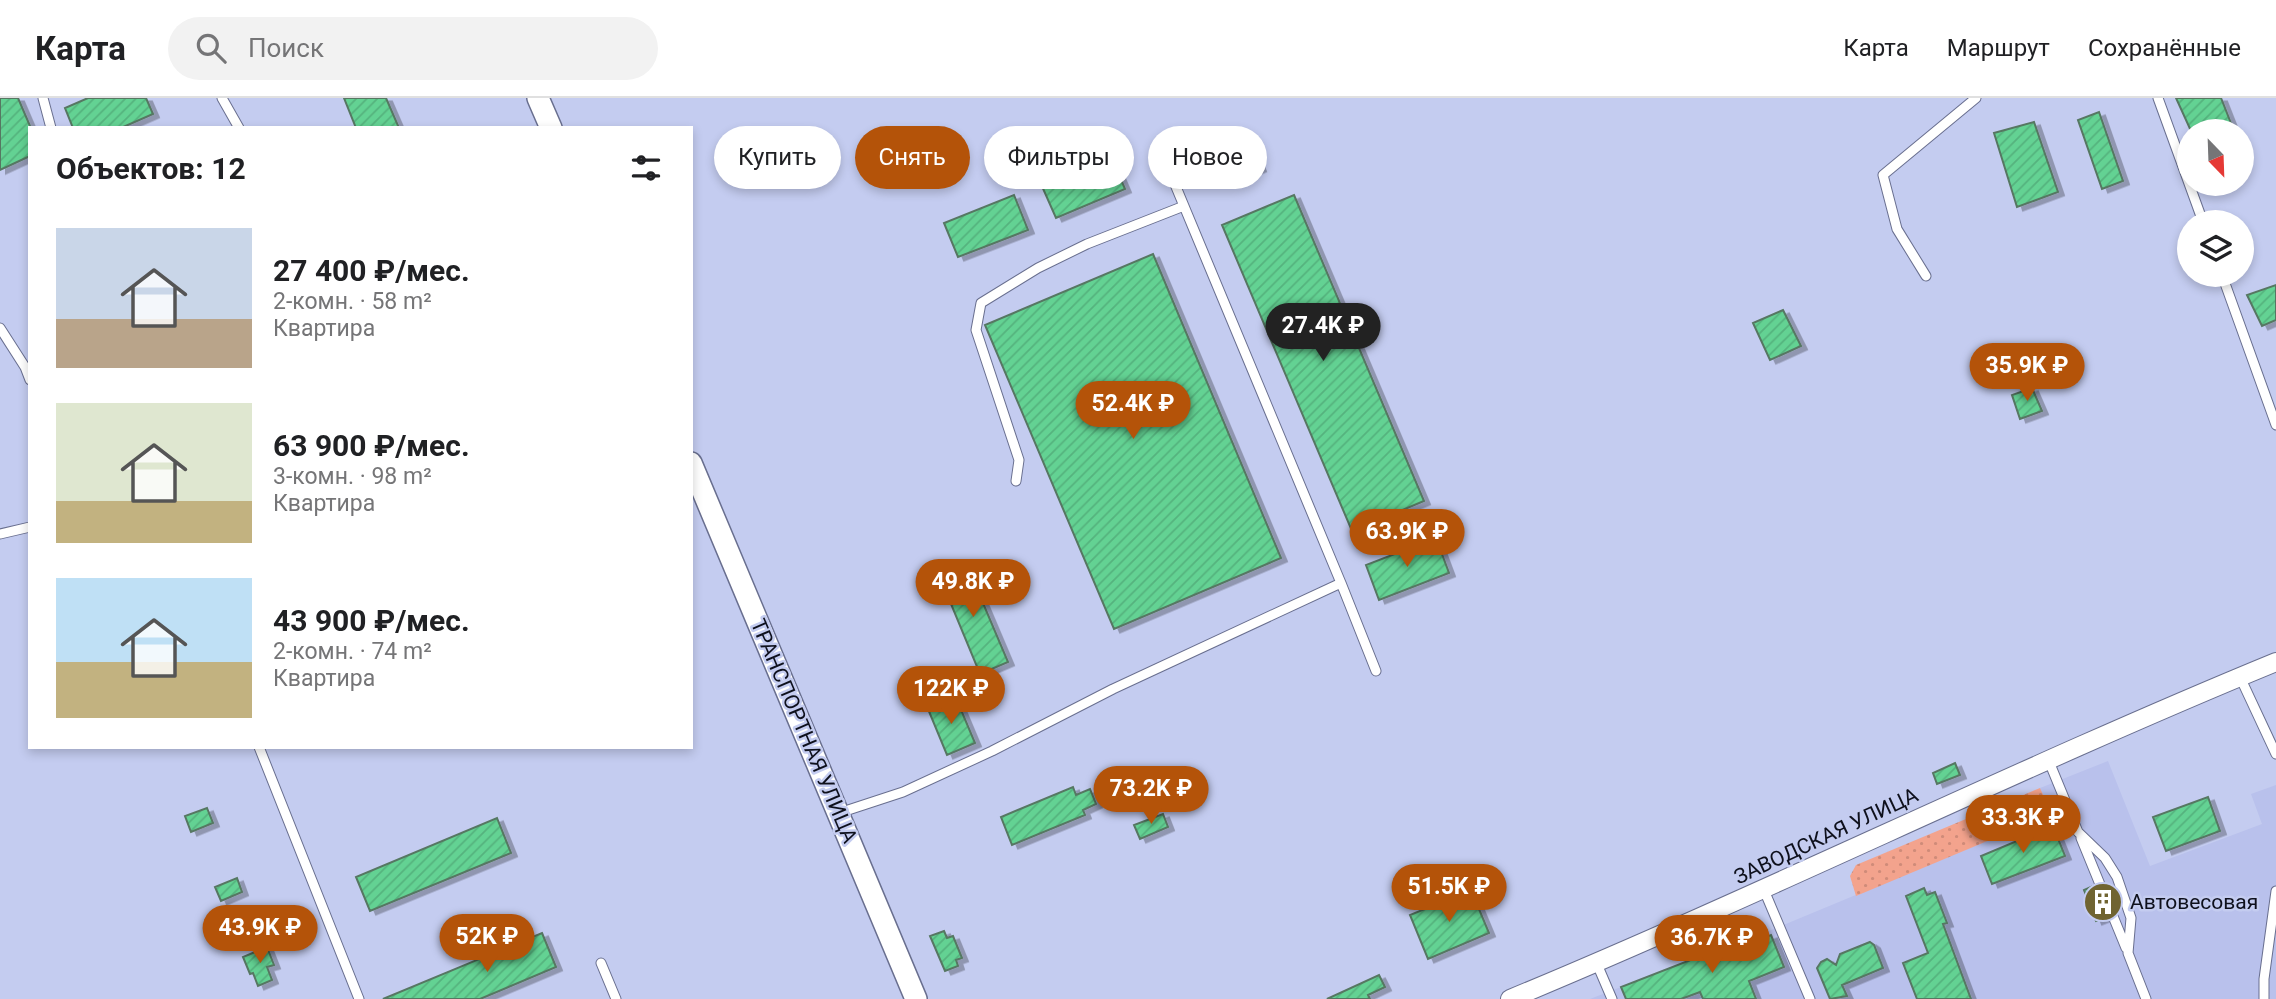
<!DOCTYPE html>
<html lang="ru">
<meta charset="utf-8">
<style>
body{margin:0;font-family:Roboto,sans-serif;background:#f2f2f2;color:#202124;height:100vh;display:flex;flex-direction:column;font-size:26px;white-space:nowrap}
*{box-sizing:border-box;margin:0}
p{font-size:23px;color:#757577}
.icon{flex:none;width:38px;height:38px;fill:none;stroke:currentColor;stroke-width:2;stroke-linecap:round;stroke-linejoin:round}
.map{position:relative;flex:1;overflow:hidden}
.side{position:absolute;left:28px;top:28px;width:665px;height:623px;display:flex;flex-direction:column;background:#fff;border-radius:0px;box-shadow:0 4px 10px #0003}
.side>*{flex:none}
.guide{position:absolute;left:714px;top:28px;width:665px;height:63px;display:flex;gap:14px}
.needle{width:46px;rotate:157deg}
.fabs{position:absolute;left:2177px;top:21px;display:grid;gap:14px}
.fabs a{display:grid;place-items:center;width:77px;height:77px;border-radius:50%;background:#fff;box-shadow:0 4px 10px #0003;font-size:35px}
.price{position:absolute;translate:-50% -60px;padding:0 16px;border-radius:24px;background:#b45309;color:#fff;font-size:23px;line-height:46px;filter:drop-shadow(0 2px 4px #0008)}
.price::after{content:'';position:absolute;left:50%;top:42px;width:21px;height:16px;margin-left:-10px;background:inherit;clip-path:polygon(0 0,100% 0,50% 100%)}
.price.selected{background:#222;color:#fff}
ul{padding:0;list-style:none}
li{display:flex;align-items:center;gap:21px;height:175px;padding:0 28px}
li span{display:grid;place-items:center;flex:none;width:196px;height:140px;border-radius:0px;color:#555}
li>.icon{margin-inline-start:auto}
span .icon{width:84px;height:84px;fill:#fffc;stroke-width:1}
li b{font-size:30px}
h2{display:flex;justify-content:space-between;align-items:center;height:84px;padding:0 28px;font-size:30px}
.chip{padding:0 24px;border-radius:32px;background:#fff;box-shadow:0 4px 10px #0003;font-size:24px;line-height:63px}
.chip.selected{background:#b45309;color:#fff}
header{display:flex;align-items:center;gap:42px;box-sizing:border-box;height:98px;padding:0 35px;background:#fff;border-bottom:2px solid #e0e0e0}
header strong{font-size:33px}
nav{display:flex;gap:38px;margin-inline-start:auto;font-size:24px}
.search{width:490px;height:63px;background:#f2f2f2;display:flex;align-items:center;gap:18px;box-sizing:border-box;padding:0 24px;border-radius:38px;color:#757577;font-size:26px}
.map>svg:first-child{display:block}
.built{fill:#b9c1ec}
.grass{fill:url(#grass-dots)}
.building{fill:url(#building-hatch);stroke:#567762;stroke-width:2;filter:url(#shadow)}
.lines{fill:none;stroke-linecap:round;stroke-linejoin:round}
.service-casing{stroke:#696f8f;stroke-width:11}
.minor-casing{stroke:#696f8f;stroke-width:20}
.tertiary-casing{stroke:#696f8f;stroke-width:24}
.service{stroke:#fff;stroke-width:9}
.minor{stroke:#fff;stroke-width:18}
.tertiary{stroke:#fff;stroke-width:21}
.labels{text-anchor:middle;stroke-width:5;stroke-linejoin:round;paint-order:stroke}
.street-label{font-size:21px;fill:#0e101c;stroke:#c4ccf0}
.poi-label{font-size:21px;fill:#0e101c;stroke:#c4ccf0;text-anchor:start}
</style>
<header>
<strong>Карта</strong>
<div class="search"><svg class="icon" aria-label="search" viewBox="0 0 24 24"><circle cx="10" cy="10" r="6"/><path d="M15 15l6 6"/></svg>Поиск</div>
<nav><a>Карта</a><a>Маршрут</a><a>Сохранённые</a></nav>
</header>
<div class="map">
<svg width="2276" height="901" viewBox="0 0 2276 901">
<defs>
<pattern id="grass-dots" width="8" height="8" patternUnits="userSpaceOnUse" patternTransform="scale(1.75)"><rect width="8" height="8" fill="#f3a38d"/><path d="M2 2h.1M6 6h.1" fill="none" stroke="#cf8b79" stroke-width="1.8" stroke-linecap="round"/></pattern>
<pattern id="building-hatch" width="6" height="6" patternUnits="userSpaceOnUse" patternTransform="scale(1.75)"><rect width="6" height="6" fill="#63d293"/><path d="M-1 1l2-2M0 6l6-6M5 7l2-2" fill="none" stroke="#55b37e"/></pattern>
<filter id="shadow"><feDropShadow dx="6" dy="3.5" stdDeviation="0" flood-color="#0004"/></filter>
</defs>
<rect width="100%" height="100%" fill="#c4ccf0"/>
<path class="built" d="M2108 663 2150 768 2262 726 2251 696 2276 687V901H1590L1734 845 1735 847 2051 716 2040 690Z"/>
<path class="grass" d="M2040 690 2052 716 1856 798 1850 778 1856 767Z"/>
<path class="building" d="M0 0H18L30 28V58L0 72Z
M88 0H146L153 16 121 30H73L65 10Z
M344 0H386L399 30H356Z
M2176 0H2221L2234 33H2191Z
M2099 14 2123 83 2102 91 2078 22Z
M2034 24 2058 94 2017 109 1994 35Z
M1254 55 1260 70 1232 82 1225 67Z
M1110 56 1125 91 1056 120 1041 86Z
M1014 97 1028 132 958 159 944 125Z
M1294 97 1424 403 1352 433 1222 127Z
M1153 156 1281 460 1114 531 985 227Z
M2276 187V222L2262 228 2247 197Z
M1783 212 1801 248 1770 262 1753 225Z
M2032 290 2042 313 2020 321 2012 297Z
M1436 440 1449 475 1379 502 1366 467Z
M966 465 1008 564 980 576 939 477Z
M956 600 975 645 947 657 928 611Z
M1955 665 1960 677 1937 686 1933 675Z
M1073 689 1076 697 1090 691 1096 706 1083 712 1085 717 1012 747 1001 719Z
M2208 699 2220 733 2166 753 2153 719Z
M207 710 213 725 191 734 185 718Z
M1163 716 1168 729 1140 741 1134 727Z
M497 720 511 755 370 813 356 779Z
M2053 728 2065 758 1992 786 1981 758Z
M237 780 242 794 221 803 215 789Z
M2093 788 2106 819 2096 823 2084 792Z
M1924 790 1927 797 1935 794 1947 825 1943 826 1971 901H1917L1903 865 1928 855 1906 798Z
M1471 792 1489 835 1428 861 1410 817Z
M944 833 947 840 953 838 962 860 956 862 958 868 945 873 930 838Z
M542 835 556 869 480 901H383Z
M1771 837 1784 869 1749 883 1756 901H1703L1700 894 1681 901H1626L1621 889 1734 845 1736 852Z
M1870 844 1874 847 1883 870 1842 887 1847 898 1830 901 1817 870 1821 864 1827 861 1836 867 1840 856Z
M267 849 274 867 267 869 272 882 258 888 253 875 250 876 243 859Z
M1379 877 1385 889 1368 897 1370 901H1327Z"/>
<g class="lines">
<defs>
<path id="service" d="M43 0 51 30
M222 0 239 30
M2158 0 2203 124
M1159 48 1341 485
M2222 177 2276 327
M1926 178 1897 131 1883 77 1976 0
M0 230 25 269 30 282
M1016 383 1019 362 976 232 981 205 1038 170 1087 146 1184 108
M0 436 30 429
M2240 579 2276 656
M259 649 359 901
M2048 661 2078 734 2105 760 2117 779 2131 820 2128 855 2146 901
M839 715 903 694 992 653 1113 591 1341 485 1376 573
M2081 740 2126 850
M1764 792 1810 901
M601 865 616 901
M1597 866 1612 901
M2264 901V881L2276 793"/>
<path id="minor" d="M1510 901C1768 794 2018 670 2276 564"/>
<path id="tertiary" d="M538 0 551 30
M691 365 916 901"/>
</defs>
<use href="#service" class="service-casing"/>
<use href="#minor" class="minor-casing"/>
<use href="#tertiary" class="tertiary-casing"/>
<use href="#service" class="service"/>
<use href="#minor" class="minor"/>
<use href="#tertiary" class="tertiary"/>
</g>
<defs>
<symbol id="building-disc" viewBox="-11 -11 22 22"><circle r="9.5" fill="#706431" stroke="#c4ccf0"/><path d="M-4-6H4V6H1V3H-1V6H-4ZM-2.5-4.3h1.7v1.8h-1.7ZM.8-4.3h1.7v1.8H.8ZM-2.5-1h1.7V.8h-1.7ZM.8-1h1.7V.8H.8Z" fill="#fff"/></symbol>
</defs>
<g fill-rule="evenodd">
<use href="#building-disc" x="2081" y="782" width="44" height="44"/>
</g>
<g class="labels">
<g class="street-label">
<text transform="translate(804 633) rotate(67)" y="7">ТРАНСПОРТНАЯ УЛИЦА</text>
<text transform="translate(1826 738) rotate(-25)" y="7">ЗАВОДСКАЯ УЛИЦА</text>
</g>
<g class="poi-label">
<text x="2130" y="811">Автовесовая</text>
</g>
</g>
</svg>
<div class="fabs">
<a><svg class="needle" viewBox="-14 -14 28 28"><path d="M0-13l5 13h-10z" fill="#e53935"/><path d="M0 13l5-13h-10z" fill="#757577"/></svg></a>
<a><svg class="icon" aria-label="layers" viewBox="0 0 24 24"><path d="M12 4l9 5-9 5-9-5zM3 14l9 5 9-5"/></svg></a>
</div>
<b class="price selected" style="left:1323px;top:265px">27.4K ₽</b>
<b class="price" style="left:2027px;top:305px">35.9K ₽</b>
<b class="price" style="left:1133px;top:343px">52.4K ₽</b>
<b class="price" style="left:1407px;top:471px">63.9K ₽</b>
<b class="price" style="left:973px;top:521px">49.8K ₽</b>
<b class="price" style="left:951px;top:628px">122K ₽</b>
<b class="price" style="left:1151px;top:728px">73.2K ₽</b>
<b class="price" style="left:2023px;top:757px">33.3K ₽</b>
<b class="price" style="left:1449px;top:826px">51.5K ₽</b>
<b class="price" style="left:260px;top:867px">43.9K ₽</b>
<b class="price" style="left:487px;top:876px">52K ₽</b>
<b class="price" style="left:1712px;top:877px">36.7K ₽</b>
<div class="guide">
<a class="chip">Купить</a>
<a class="chip selected">Снять</a>
<a class="chip">Фильтры</a>
<a class="chip">Новое</a>
</div>
<section class="side">
<h2>Объектов: 12<svg class="icon" aria-label="filters" viewBox="0 0 24 24"><path d="M4 7h16M4 17h16"/><circle cx="9" cy="7" r="2"/><circle cx="15" cy="17" r="2"/></svg></h2>
<ul>
<li><span style="background:linear-gradient(#c9d6e8 65%,#b9a48a 0)"><svg class="icon" aria-label="home" viewBox="0 0 24 24"><path d="M3 11l9-7 9 7M6 9v11h12V9"/></svg></span><div><b>27 400 ₽/мес.</b><p>2-комн. · 58 m²</p><p>Квартира</p></div></li>
<li><span style="background:linear-gradient(#dfe7d0 70%,#c2b280 0)"><svg class="icon" aria-label="home" viewBox="0 0 24 24"><path d="M3 11l9-7 9 7M6 9v11h12V9"/></svg></span><div><b>63 900 ₽/мес.</b><p>3-комн. · 98 m²</p><p>Квартира</p></div></li>
<li><span style="background:linear-gradient(#bfe0f5 60%,#c2b280 0)"><svg class="icon" aria-label="home" viewBox="0 0 24 24"><path d="M3 11l9-7 9 7M6 9v11h12V9"/></svg></span><div><b>43 900 ₽/мес.</b><p>2-комн. · 74 m²</p><p>Квартира</p></div></li>
</ul>
</section>
</div>
